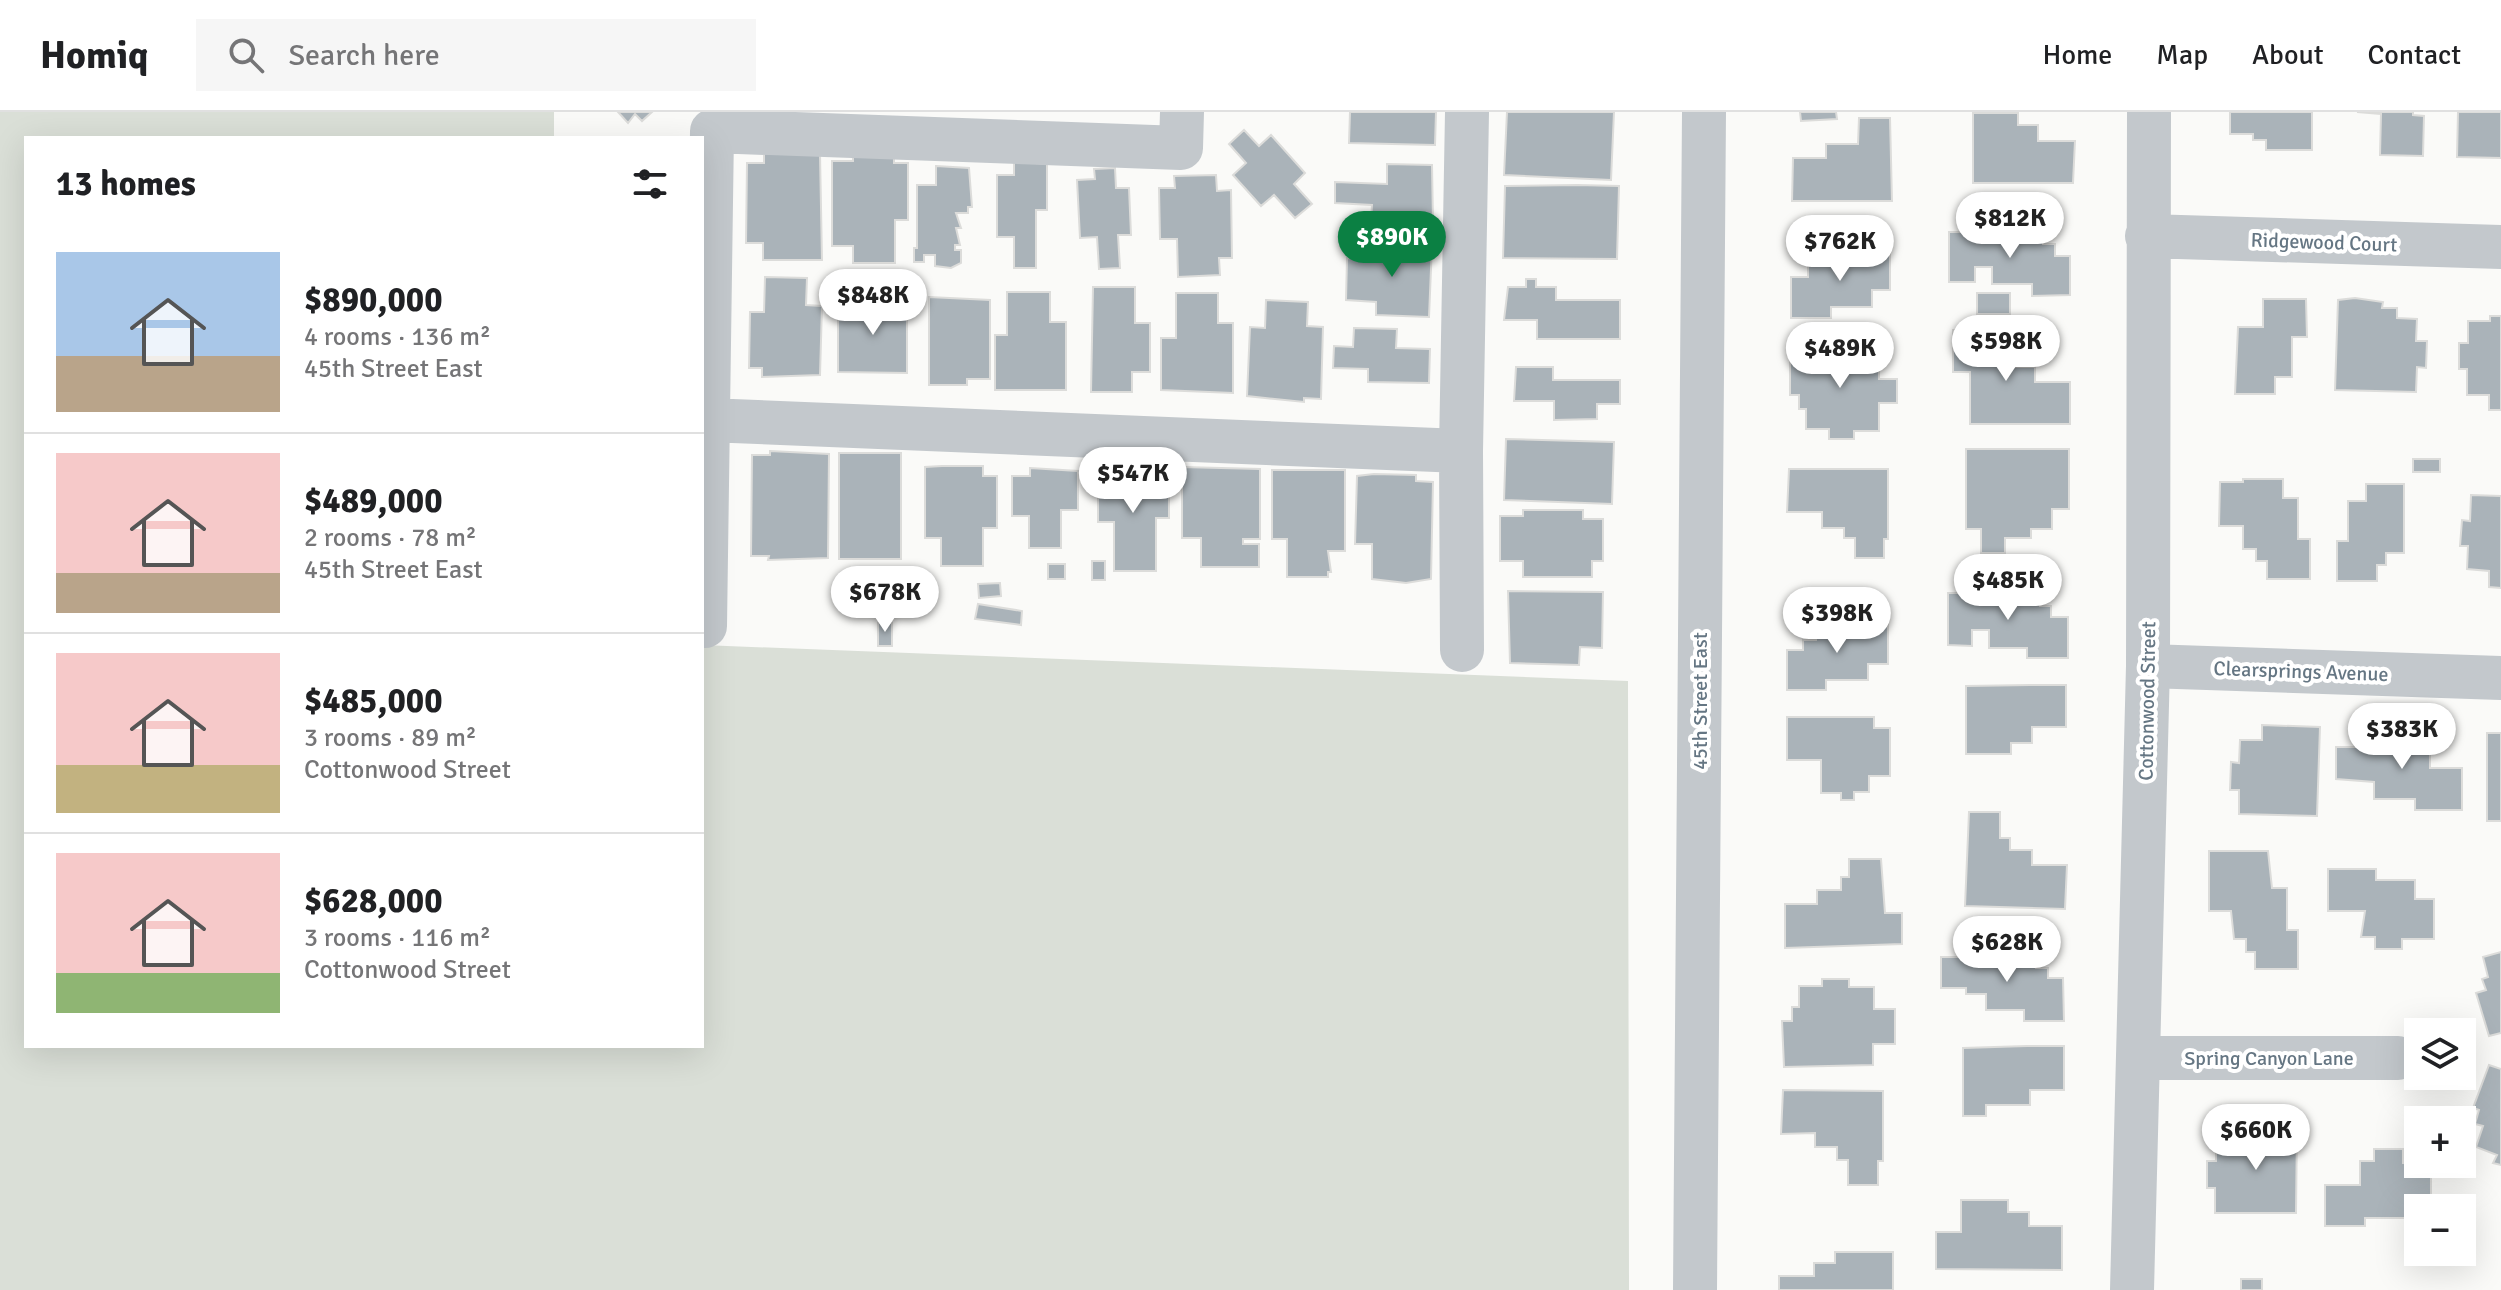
<!DOCTYPE html>
<meta charset="utf-8">
<style>
body{margin:0;font-family:Signika,sans-serif;background:#f6f6f6;color:#202124;height:100vh;display:flex;flex-direction:column;font-size:30px;white-space:nowrap}
*{box-sizing:border-box;margin:0}
p{font-size:26px;color:#757577}
.icon{flex:none;width:44px;height:44px;fill:none;stroke:currentColor;stroke-width:2;stroke-linecap:round;stroke-linejoin:round}
.map{position:relative;flex:1;overflow:hidden}
.drawer{position:absolute;left:24px;top:24px;width:680px;height:912px;display:flex;flex-direction:column;background:#fff;border-radius:0px;box-shadow:0 8px 32px #0002}
.drawer>*{flex:none}
.fabs{position:absolute;left:2404px;top:906px;display:grid;gap:16px}
.fabs a{display:grid;place-items:center;width:72px;height:72px;border-radius:0px;background:#fff;box-shadow:0 8px 32px #0002;font-size:40px}
.price{position:absolute;translate:-50% -68px;padding:0 18px;border-radius:28px;background:#fff;color:#222;font-size:26px;line-height:52px;filter:drop-shadow(0 2px 4px #0008)}
.price::after{content:'';position:absolute;left:50%;top:48px;width:24px;height:18px;margin-left:-12px;background:inherit;clip-path:polygon(0 0,100% 0,50% 100%)}
.price.active{background:#0b8043;color:#fff}
ul{padding:0;list-style:none}
li{display:flex;align-items:center;gap:24px;height:200px;padding:0 32px}
li+li{border-top:2px solid #e0e0e0}
li span{display:grid;place-items:center;flex:none;width:224px;height:160px;border-radius:0px;color:#555}
li>.icon{margin-inline-start:auto}
span .icon{width:96px;height:96px;fill:#fffc;stroke-width:1}
li b{font-size:34px}
h2{display:flex;justify-content:space-between;align-items:center;height:96px;padding:0 32px;font-size:34px}
header{display:flex;align-items:center;gap:48px;box-sizing:border-box;height:112px;padding:0 40px;background:#fff;border-bottom:2px solid #e0e0e0}
header strong{font-size:38px}
nav{display:flex;gap:44px;margin-inline-start:auto;font-size:28px}
.search{width:560px;height:72px;background:#f6f6f6;display:flex;align-items:center;gap:20px;box-sizing:border-box;padding:0 28px;border-radius:0px;color:#757577;font-size:30px}
.map>svg:first-child{display:block}
.green{fill:#dadfd7}
.building{fill:#aab3b9;stroke:#dcdcda;stroke-width:2}
.lines{fill:none;stroke-linecap:round;stroke-linejoin:round}
.minor{stroke:#c3c8cc;stroke-width:44}
.labels{text-anchor:middle;stroke-width:8;stroke-linejoin:round;paint-order:stroke}
.street-label{font-size:20px;fill:#657683;stroke:#fff}
</style>
<header>
<strong>Homiq</strong>
<div class="search"><svg class="icon" aria-label="search" viewBox="0 0 24 24"><circle cx="10" cy="10" r="6"/><path d="M15 15l6 6"/></svg>Search here</div>
<nav><a>Home</a><a>Map</a><a>About</a><a>Contact</a></nav>
</header>
<div class="map">
<svg width="2501" height="1178" viewBox="0 0 2501 1178">
<rect width="100%" height="100%" fill="#fafaf8"/>
<path class="green" d="M0 0H554V26H26V934H702V533L1628 569 1629 1178H0Z"/>
<path class="building" d="M618 0H652L642 9 635 2 628 11Z
M1350 0H1436L1435 33 1349 31Z
M1507 0H1614L1611 68 1504 63Z
M1800 0H1836L1837 7 1801 9Z
M2230 0H2312V38H2266V28H2253V22H2230Z
M2357 0H2413V3L2424 4 2423 44 2380 43 2381 2Z
M2458 0H2501V46L2457 45Z
M1973 1H2018V13H2038V29H2075L2073 71H1973Z
M1859 6H1890L1892 89H1792L1793 46H1826V32H1858Z
M1244 18 1259 34 1271 23 1305 61 1294 72 1312 92 1295 106 1274 83 1261 94 1233 63 1246 51 1229 32Z
M764 41 820 42 822 148H763V131H746L747 51H764Z
M853 44H894V51H908V108H895V151H853V134H832V49H853Z
M1014 49 1047 52V98H1036V156H1014V125H997V63H1014Z
M1387 52 1432 53 1433 110 1371 108 1372 93 1335 91V70L1387 72Z
M936 54 969 56 972 95H968V101H956L961 116H956L960 133H955V138H961V151L951 156 935 154V143H924V150H914V136H917V73H936Z
M1115 56 1116 76H1129L1131 123H1118L1120 156 1099 157 1097 125 1080 126 1077 68 1095 67 1094 57Z
M1216 63 1217 79 1231 78 1232 146H1219L1220 163 1178 165 1177 127H1160L1159 76H1175L1174 64Z
M1577 73 1619 74 1617 147 1503 146 1505 74Z
M1974 117H2043V132H2055V144H2070V183L2032 184V172H1992V155H1975V170H1949V120H1974Z
M1364 130 1432 133 1429 205 1376 203V190L1346 188 1347 146 1363 147Z
M1890 139V178H1872V195H1831V206H1791V165H1808V154H1820V140Z
M765 165 807 166 806 193 822 194 820 263 762 265V256H749L750 200H764Z
M1526 167H1536V175H1556V188H1620V227H1537V208H1504L1508 175H1526Z
M1093 175H1135V211H1150V260H1132V280H1091Z
M1007 180H1050V210H1066V278H995V223H1007Z
M1176 181H1218V211H1233V281L1161 278V226H1176Z
M1977 181H2010V202H1977Z
M929 185 990 188V267H967V273H929Z
M2355 186 2383 190 2382 196H2397V206L2417 207 2416 229H2427L2426 256 2417 255 2416 280 2335 278 2338 188Z
M2263 187H2306L2307 225H2292V265H2275V282H2235L2238 215H2263Z
M1266 188 1308 190 1307 214 1323 215 1321 287 1304 286V290L1247 284 1250 215 1265 216Z
M838 190H907V261L838 260Z
M2490 204H2501V298H2489V283H2467V257H2459V231H2468V209H2490Z
M1354 216 1397 217 1396 236 1430 237 1429 271 1368 270V257L1333 256 1334 234 1353 235Z
M1953 218H2014V255H2035V270H2070V312H1970V260H1953Z
M1790 238H1879V267H1897V291H1879V319H1854V327H1829V317H1806V297H1799V283H1790Z
M1516 255H1553V268H1620V292H1597V307L1554 308V289H1514Z
M1506 327 1614 330 1612 392 1504 388Z
M1966 337H2069V397H2052V417H2031V426H2005V441H1981V417H1966Z
M770 339 829 342 828 446 768 448 769 444H751L752 343H770Z
M839 341H901V447H839Z
M2413 347H2440V360H2413Z
M1115 352H1156V380H1169V406H1156V459H1114V410H1098V366H1115Z
M942 354H983V364H997V416H983V454H941V426H925V355Z
M1182 355 1260 357V427H1243V432H1259V455H1201V426H1182Z
M1030 356 1078 359V398H1061V436H1029V404H1012V364H1030Z
M1789 357H1888V427H1884V446H1855V426H1844V416H1822V400H1787Z
M1272 358H1345V439H1328L1331 460H1328V465H1287V427H1272Z
M1374 362 1416 363V369L1433 370 1431 467 1406 471 1372 467V432H1355L1357 364Z
M2243 367H2283V386H2298V427H2310V467H2267V449H2256V437H2243V414H2219L2220 370H2243Z
M2366 372H2404V441H2386V453H2377V469H2337V429H2348V389H2366Z
M2471 383 2501 384V476L2489 475V459L2467 457 2468 434H2460L2462 408 2470 409Z
M1523 398H1583V407H1603V449H1592V465H1523V449H1500V404H1523Z
M1092 449H1105V468H1092Z
M1048 452H1065V467H1048Z
M1000 471 1001 484 979 486 978 472Z
M1971 477 2040 481V494H2051V505H2068V546H2027V536H1989V518H1972V534L1948 533V481H1971Z
M1508 479 1603 480 1602 536 1580 535 1579 553 1510 551Z
M978 492 1022 499 1021 513 975 507Z
M878 511H892V534H878Z
M1816 512H1888V552H1868V568H1826V578H1787V538H1803V528H1816Z
M2030 573H2066V615H2032V631H2011V642H1966V574Z
M1787 605H1874V616H1890V664H1869V680H1854V688H1841V681H1821V648H1787Z
M2262 613 2320 615 2317 704 2239 702V678H2230L2231 650 2239 651 2240 628H2262Z
M2387 616H2414V630H2430V656H2462V698H2415V687H2374V670L2336 667V635H2357V628H2387Z
M2487 621H2501V709H2487Z
M1969 700H2000V726H2010V738H2032V753H2067L2065 797 1965 794Z
M2209 739H2268L2272 776H2287V818H2298V857H2255V840H2246V827H2234L2231 799H2209Z
M1849 747H1881L1885 801H1902V832L1785 836V792H1817V778H1841V765H1849Z
M2328 757H2376V768H2415V787H2434V827H2402V837H2375V825H2361L2365 799H2328Z
M1967 840 2036 843V856H2048V866H2063L2064 909H2024V898H1986V882H1966V876H1941V845H1967Z
M2501 840V921L2489 924 2476 881 2486 878 2482 867 2488 865 2483 845Z
M1822 867H1849V875H1874V897H1895V932H1873V953L1784 955 1782 909H1792V895H1799V874H1822Z
M2027 934H2064V978H2030V993H1986V1004H1963V936Z
M2489 953 2501 957V1053L2493 1051 2497 1043 2476 1035 2483 1014 2475 1012 2479 998 2473 996Z
M1783 978 1883 979V1049H1878V1073H1848V1048H1837V1035H1815V1021L1781 1022Z
M2268 1011 2297 1014 2296 1101H2215V1076H2207V1049H2216V1026H2238V1019H2265Z
M2374 1037H2403V1051L2431 1052V1091H2412V1106H2365V1114H2325V1073H2360V1049H2374Z
M1961 1088H2008V1100H2029V1114H2062V1158L1936 1157V1120H1961Z
M1835 1140H1893V1178H1779V1164H1814V1151H1835Z
M2241 1167H2262V1178H2241Z"/>
<g class="lines">
<path class="minor" d="M2147 124 2501 135
M707 308 1461 339
M705 514 712 19 1181 36 1182 0
M1462 538 1461 339 1467 0
M2148 554 2501 566
M2139 946H2398
M1695 1178 1704 0
M2132 1178 2148 554 2149 0"/>
</g>
<g class="labels">
<g class="street-label">
<text transform="translate(2324 130) rotate(2)" y="7">Ridgewood Court</text>
<text transform="translate(2301 559) rotate(2)" y="7">Clearsprings Avenue</text>
<text transform="translate(1700 589) rotate(-90)" y="7">45th Street East</text>
<text transform="translate(2147 589) rotate(-89)" y="7">Cottonwood Street</text>
<text x="2269" y="953">Spring Canyon Lane</text>
</g>
</g>
</svg>
<div class="fabs">
<a><svg class="icon" aria-label="layers" viewBox="0 0 24 24"><path d="M12 4l9 5-9 5-9-5zM3 14l9 5 9-5"/></svg></a>
<a>+</a>
<a>−</a>
</div>
<b class="price" style="left:2010px;top:148px">$812K</b>
<b class="price active" style="left:1392px;top:167px">$890K</b>
<b class="price" style="left:1840px;top:171px">$762K</b>
<b class="price" style="left:873px;top:225px">$848K</b>
<b class="price" style="left:2006px;top:271px">$598K</b>
<b class="price" style="left:1840px;top:278px">$489K</b>
<b class="price" style="left:1133px;top:403px">$547K</b>
<b class="price" style="left:2008px;top:510px">$485K</b>
<b class="price" style="left:885px;top:522px">$678K</b>
<b class="price" style="left:1837px;top:543px">$398K</b>
<b class="price" style="left:2402px;top:659px">$383K</b>
<b class="price" style="left:2007px;top:872px">$628K</b>
<b class="price" style="left:2256px;top:1060px">$660K</b>
<section class="drawer">
<h2>13 homes<svg class="icon" aria-label="filters" viewBox="0 0 24 24"><path d="M4 7h16M4 17h16"/><circle cx="9" cy="7" r="2"/><circle cx="15" cy="17" r="2"/></svg></h2>
<ul>
<li><span style="background:linear-gradient(#a9c7e8 65%,#b9a48a 0)"><svg class="icon" aria-label="home" viewBox="0 0 24 24"><path d="M3 11l9-7 9 7M6 9v11h12V9"/></svg></span><div><b>$890,000</b><p>4 rooms · 136 m²</p><p>45th Street East</p></div></li>
<li><span style="background:linear-gradient(#f6c9c9 75%,#b9a48a 0)"><svg class="icon" aria-label="home" viewBox="0 0 24 24"><path d="M3 11l9-7 9 7M6 9v11h12V9"/></svg></span><div><b>$489,000</b><p>2 rooms · 78 m²</p><p>45th Street East</p></div></li>
<li><span style="background:linear-gradient(#f6c9c9 70%,#c2b280 0)"><svg class="icon" aria-label="home" viewBox="0 0 24 24"><path d="M3 11l9-7 9 7M6 9v11h12V9"/></svg></span><div><b>$485,000</b><p>3 rooms · 89 m²</p><p>Cottonwood Street</p></div></li>
<li><span style="background:linear-gradient(#f6c9c9 75%,#8fb573 0)"><svg class="icon" aria-label="home" viewBox="0 0 24 24"><path d="M3 11l9-7 9 7M6 9v11h12V9"/></svg></span><div><b>$628,000</b><p>3 rooms · 116 m²</p><p>Cottonwood Street</p></div></li>
</ul>
</section>
</div>
